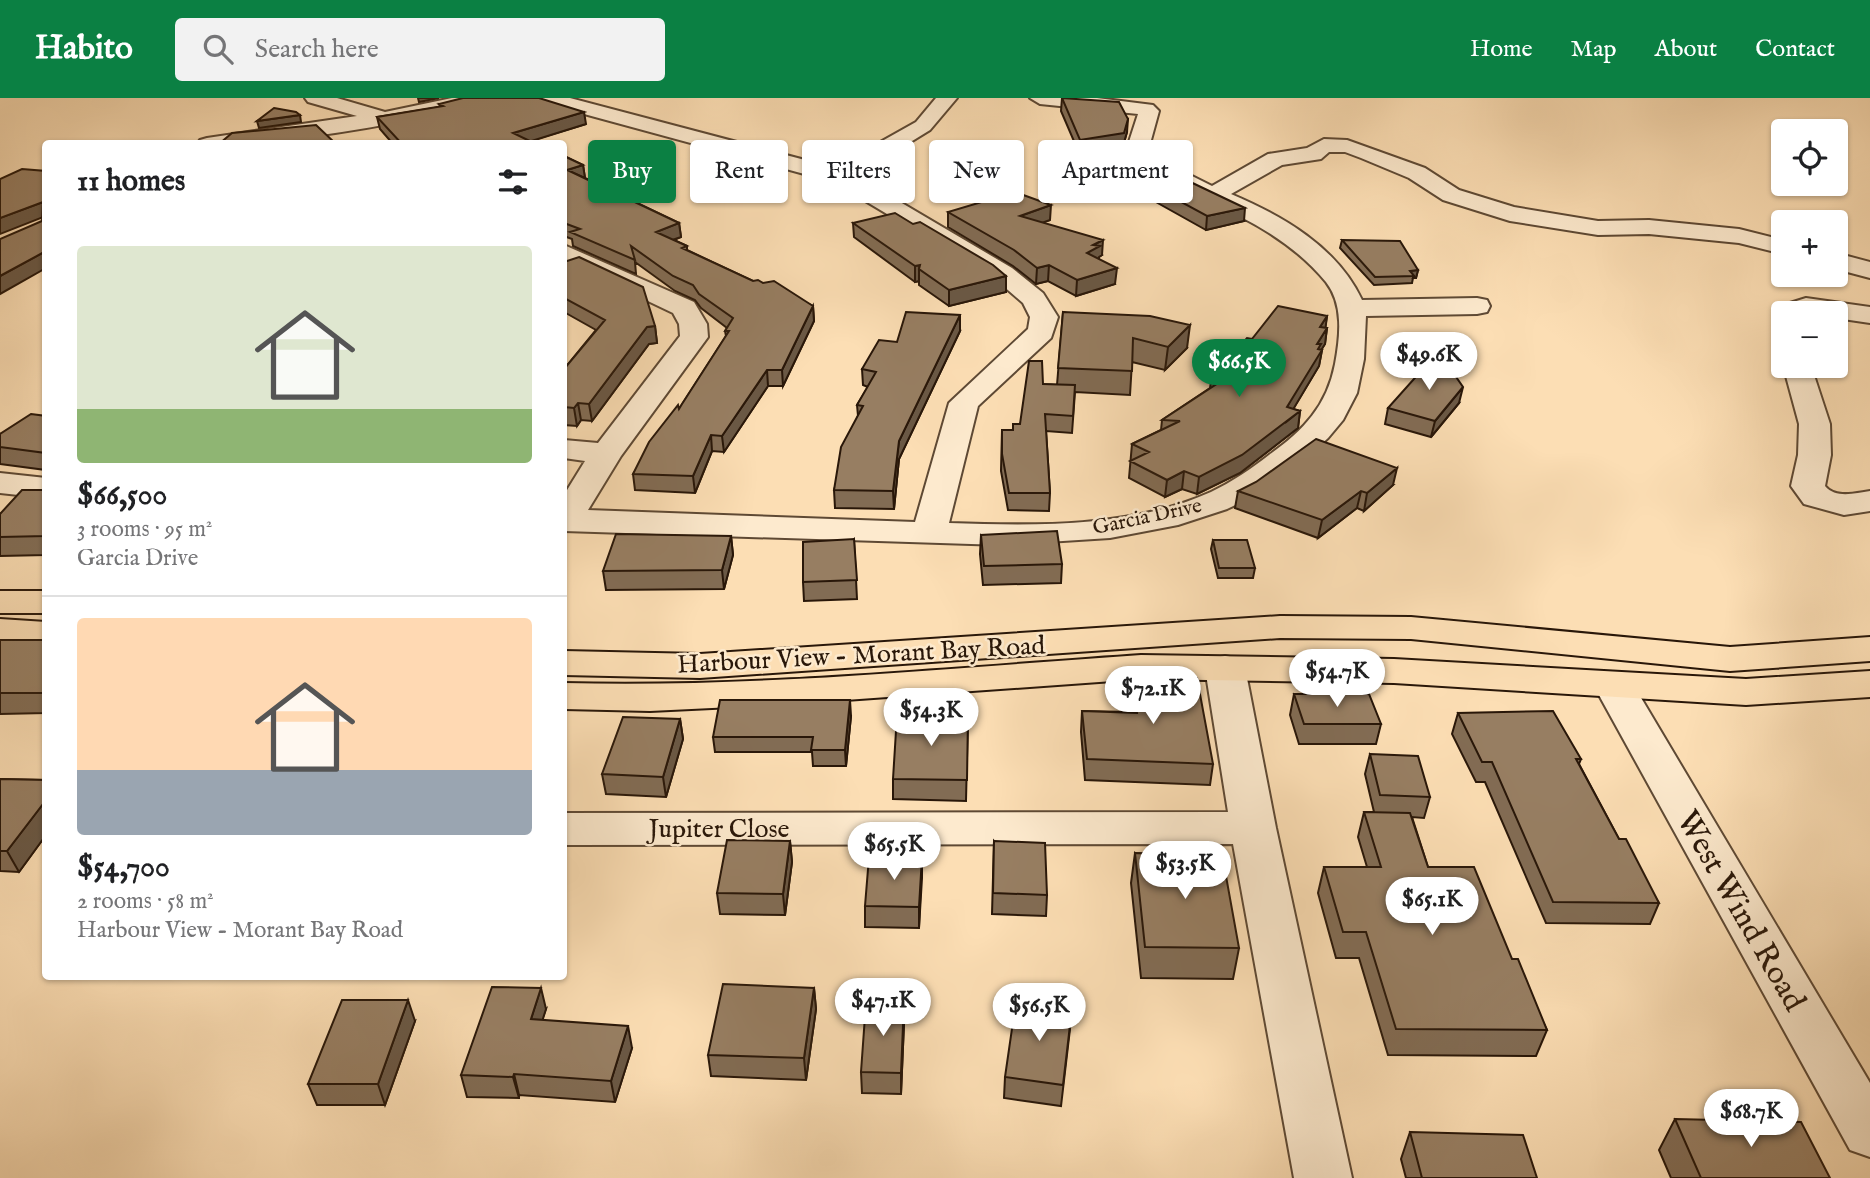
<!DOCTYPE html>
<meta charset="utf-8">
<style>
body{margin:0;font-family:"IM FELL English",serif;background:#f2f2f2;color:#202124;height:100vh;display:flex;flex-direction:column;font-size:26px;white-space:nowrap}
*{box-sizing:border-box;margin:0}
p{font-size:23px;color:#757577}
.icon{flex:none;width:38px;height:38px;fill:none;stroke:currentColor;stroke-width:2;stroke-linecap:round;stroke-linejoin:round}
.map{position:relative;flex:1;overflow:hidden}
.side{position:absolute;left:42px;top:42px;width:525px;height:840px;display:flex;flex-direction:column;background:#fff;border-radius:7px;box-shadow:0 2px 5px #0004}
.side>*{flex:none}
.guide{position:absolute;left:588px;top:42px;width:665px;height:63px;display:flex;gap:14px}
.buttons{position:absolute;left:1771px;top:21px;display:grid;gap:14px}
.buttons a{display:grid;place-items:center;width:77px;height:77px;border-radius:7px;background:#fff;box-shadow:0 2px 5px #0004;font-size:35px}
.price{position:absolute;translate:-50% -60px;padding:0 16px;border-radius:24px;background:#fff;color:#222;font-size:23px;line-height:46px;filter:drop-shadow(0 2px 4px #0008)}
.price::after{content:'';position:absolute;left:50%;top:42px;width:21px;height:16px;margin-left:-10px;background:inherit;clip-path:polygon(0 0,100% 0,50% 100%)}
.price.on{background:#0b8043;color:#fff}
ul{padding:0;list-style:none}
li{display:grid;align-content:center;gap:14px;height:371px;padding:0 35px}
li+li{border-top:2px solid #e0e0e0}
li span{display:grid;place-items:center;height:217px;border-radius:7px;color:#555}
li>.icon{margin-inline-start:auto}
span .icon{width:126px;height:126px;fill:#fffc;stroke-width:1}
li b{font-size:30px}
h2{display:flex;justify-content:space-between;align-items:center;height:84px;padding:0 35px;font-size:30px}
.tag{padding:0 24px;border-radius:7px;background:#fff;box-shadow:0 2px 5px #0004;font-size:24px;line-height:63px}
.tag.on{background:#0b8043;color:#fff}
header{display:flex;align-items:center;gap:42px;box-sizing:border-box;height:98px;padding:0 35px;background:#0b8043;color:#fff}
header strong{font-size:33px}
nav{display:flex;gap:38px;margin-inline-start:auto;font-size:24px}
.search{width:490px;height:63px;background:#f2f2f2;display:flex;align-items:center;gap:18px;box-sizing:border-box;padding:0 24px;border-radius:7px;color:#757577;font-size:26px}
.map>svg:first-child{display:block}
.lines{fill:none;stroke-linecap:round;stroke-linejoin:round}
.minor-casing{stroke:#5e4934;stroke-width:4}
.highway-casing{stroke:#291709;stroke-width:4}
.minor{fill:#fdeace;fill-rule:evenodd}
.highway{fill:#fcdeb4;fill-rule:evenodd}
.wall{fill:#826c54;stroke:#291709;stroke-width:2}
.shaded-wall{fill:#6a5845;stroke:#291709;stroke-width:2}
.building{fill:#977e62;stroke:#291709;stroke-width:2}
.labels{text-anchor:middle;stroke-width:5;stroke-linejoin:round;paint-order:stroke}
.far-street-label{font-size:21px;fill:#291709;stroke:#fdeace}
.street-label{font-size:26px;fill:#291709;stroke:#fdeace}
.near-street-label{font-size:32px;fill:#291709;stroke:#fdeace}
</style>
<header>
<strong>Habito</strong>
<div class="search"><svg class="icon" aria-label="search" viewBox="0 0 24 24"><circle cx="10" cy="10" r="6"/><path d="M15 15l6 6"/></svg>Search here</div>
<nav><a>Home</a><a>Map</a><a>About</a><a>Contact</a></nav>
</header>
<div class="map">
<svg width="1870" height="1080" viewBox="0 0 1870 1080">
<rect width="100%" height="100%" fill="#fcdeb4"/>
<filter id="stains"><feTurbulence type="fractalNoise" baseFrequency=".00286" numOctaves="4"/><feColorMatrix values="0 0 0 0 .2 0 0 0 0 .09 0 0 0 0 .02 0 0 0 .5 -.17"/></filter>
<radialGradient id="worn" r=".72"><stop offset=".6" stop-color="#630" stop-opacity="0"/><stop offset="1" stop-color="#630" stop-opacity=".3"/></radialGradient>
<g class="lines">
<defs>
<path id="minor" d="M305 0H337L385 14 452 0H490L487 4C392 28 294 46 197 46L200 42 207 40 357 18 308 4Z
M537 0H570L824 67 855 80 875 47 916 24 936 0H957L930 32 891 56 873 88 1012 170 1043 195 1058 219 1051 240 978 308 949 425C1035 428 1131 430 1211 394 1232 384 1251 371 1269 357 1303 333 1327 308 1335 266 1340 239 1344 207 1326 184 1276 123 1199 103 1133 66L1126 53 1138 16 1040 6 1030 0H1097L1153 7 1159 13 1148 53 1150 57 1212 88 1268 56 1307 50 1324 41 1347 42 1425 70 1459 92 1514 109 1598 123 1649 122 1739 131 1783 142V156L1739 145 1649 136 1598 137 1510 123 1443 102 1409 80 1361 60 1345 54H1329L1321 61 1282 67 1231 96C1283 118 1337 149 1362 202L1477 200 1487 202 1490 208 1487 214 1477 216 1366 218 1364 261 1357 295 1343 322 1328 340 1304 362 1252 399 1227 411 1178 427 1110 440 1002 447 564 433V397L585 363 564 360V342L598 345 680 238 679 226 673 215 564 163V147L694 204 707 226 708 239 621 358 588 412 915 424 949 305 1028 231 1030 219 1023 205 994 180 852 95 808 77 540 4Z
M1836 155 1870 164V180L1836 171Z
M1806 200 1870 209V225L1836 220V215H1786L1790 205Z
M1783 267 1811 268 1830 326 1831 357 1825 388C1836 401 1855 395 1870 393V413L1844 417 1804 406 1791 388 1798 357 1799 326Z
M0 375 46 380V400L0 395Z
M1225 558 1239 561 1245 570 1276 730 1352 1080H1294L1233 746 564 747V715L1228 714 1205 570 1211 561Z
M1614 575 1628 579 1634 588 1870 985V1059L1850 1052 1594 588 1600 579Z"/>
<path id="highway" d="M0 493H46V515H0Z
M1280 518 1411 519 1730 549 1870 539V563L1730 573 1411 541 1280 540 700 580 564 577V553L700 556Z
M0 521 46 524V547L0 543Z
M1141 557 1394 561 1746 581 1870 573V599L1746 607 1394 585 1141 581 775 607 650 613 564 611V585C756 590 949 570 1141 557Z"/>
</defs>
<use href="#minor" class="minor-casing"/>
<use href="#highway" class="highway-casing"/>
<use href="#minor" class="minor"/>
<use href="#highway" class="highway"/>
</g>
<path class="wall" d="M1062 0 1127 34 1123 48 1079 55 1061 13Z
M439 6 586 26 530 43 536 46H393L380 31 377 19 440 9Z
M564 58 583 67 585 80 679 125 681 139 674 142 687 148V152L753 183 763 185 813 208 814 223 783 288H768L724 354 712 353 695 395 635 392 633 376 679 311 726 238 725 233 727 230 701 210 695 202 675 193 635 164 636 176 573 148 572 141 564 138Z
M1148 86 1244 123 1206 132 1147 99Z
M948 114 1050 122 1043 124 1102 157 1099 159V161L1115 186 1076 198 1048 183 1036 186 1013 168 948 129Z
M853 125 1006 178V194L949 208 919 187V183L915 184 854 139Z
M1342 142 1418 172 1416 180H1413L1412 185 1374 187 1340 150Z
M564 164 655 228 657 245 649 246 592 323 581 322 577 328 564 327V271L596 232 564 214Z
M1063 214 1187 250 1165 272 1132 264 1130 297 1075 294 1072 335 1046 333 1050 395 1049 413 1008 412 1001 373 1002 332H1012L1020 326 1043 286 1057 287Z
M1327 218 1325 230H1327L1325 246 1321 252H1322L1319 268 1293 311 1300 313 1298 330 1240 375 1197 396 1182 391 1165 399 1129 380 1132 346 1161 332 1162 322 1210 290 1211 284 1252 241Z
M960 233 899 361 894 411 835 410 834 392 858 318 857 307 868 289 863 287 862 271 897 244Z
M1459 305 1431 339 1385 326 1388 310Z
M46 318V372L0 366V336Z
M1393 387 1364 413 1357 410 1318 440 1235 410 1238 393Z
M46 392V457L0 458V416Z
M981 437 1062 466 1061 485 983 487 980 456Z
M731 438 733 457 724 491 606 492 603 473Z
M854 441 857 501 804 503 803 484Z
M1213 442 1255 470 1253 480H1218L1211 451Z
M0 542H46V615L0 616Z
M1132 579 1213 666 1210 687 1085 682 1081 634 1082 613 1132 614 1130 599Z
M1294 596 1381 626 1376 646H1299L1290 617Z
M1458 615 1581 661 1579 666 1619 741 1659 805 1650 826 1546 825 1485 684H1476L1452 636Z
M851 618 846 668H813L812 654H715L713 639Z
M968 618 966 703 893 701V681Z
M680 621 683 641 666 699 606 696 602 676Z
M1370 656 1430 699 1424 720 1412 719 1428 769 1512 861 1547 932 1536 958 1388 957 1359 860H1336L1318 795 1324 769H1367L1358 739 1364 714H1374L1365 676Z
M0 681 46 682V737L19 774 0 773Z
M790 743 792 764 785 817 720 816 717 795Z
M994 743 1047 797 1046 818 992 816Z
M1135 755 1239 850 1233 881 1141 880 1131 785Z
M922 759 919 830 865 829V808Z
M814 890 816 911 806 982 711 978 708 957Z
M904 904V925L901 996 862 995 861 974Z
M546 911 542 922 632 950 615 1004 519 997V1000L467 999 461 977Z
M415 923 385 1007H317L308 986Z
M1070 931 1061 1008 1004 1000 1005 979Z
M1675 1021 1830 1080H1671L1659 1052Z
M1410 1034 1537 1080H1406L1401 1061Z"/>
<path class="shaded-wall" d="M418 0H439L419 4Z
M584 14 586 26 522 46 513 35Z
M300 17 301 24 259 30 257 23Z
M1128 21 1127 34 1123 48 1079 55 1080 42Z
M583 67 585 80 567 72Z
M43 104 46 118 0 136V120Z
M1051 107 1050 122 1020 133V118Z
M1245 110 1244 123 1206 132 1207 118Z
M679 125 681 139 658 147 656 134Z
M1103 142 1102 157 1099 159 1098 164 1087 155 1093 147Z
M46 153V170L0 196V178Z
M920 167 919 171V183L915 184V168Z
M1049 167 1048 183 1036 186 1037 170Z
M1117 170 1115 186 1076 198 1077 182Z
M1418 172 1416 180H1413L1414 178 1410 173Z
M1006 178V194L949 208V192Z
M813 208 814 223 783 288 782 272Z
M960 217V233L899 361 894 411 893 393 899 343Z
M1327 218 1325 234 1320 229Z
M1190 227 1187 250 1165 272 1168 249Z
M655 228 657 245 649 246 592 323 589 306 647 229Z
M1327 230 1325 246 1320 254 1322 252 1319 268 1285 325 1300 313 1298 330 1240 375 1197 396 1199 379 1287 309 1317 246Z
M767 272 768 288 724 354 722 338Z
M1463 289 1459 305 1431 339 1435 323Z
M578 305 581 322 577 328 574 310Z
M711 337 712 353 695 395 693 378Z
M1397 370 1393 387 1364 413 1367 395Z
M1184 373 1182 391 1165 399 1167 382Z
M1361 393 1357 410 1318 440 1322 422Z
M731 438 733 457 724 491 722 472Z
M850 602 851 618 846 668 845 652Z
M680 621 683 641 666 699 663 679Z
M46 702V737L19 774 7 753Z
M790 743 792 764 785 817 783 796Z
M922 759V780L919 830V809Z
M541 890 546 911 536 943 531 921Z
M814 890 816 911 806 982 804 960Z
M408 902 415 923 385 1007 378 986Z
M904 904V925L901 996V975Z
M628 928 632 950 615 1004 611 983Z
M514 976 519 997V1000L513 979Z"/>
<path class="building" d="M463 0H539L584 14 513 35 536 46H402L377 19 443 8 439 6Z
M1062 0 1119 4 1128 21 1124 35 1080 42Z
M274 10 296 14 300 17 257 23Z
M316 27 336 46H219L232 35Z
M564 58 583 67 567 72 679 125 656 134 687 148 682 150 753 183 758 182 763 185 774 183 813 208 782 272H767L722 338 711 337 693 378 633 376 649 344 678 307 679 311 682 306 729 233H725L733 220 699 196 693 187 673 178 631 148 635 162 570 134 580 131 564 125Z
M22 71 46 73V153L0 178V141L42 123 43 104 0 120V81Z
M1182 80 1245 110 1207 118 1148 86Z
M1015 94 1051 107 1020 118 1103 142 1093 147 1100 148 1087 155 1117 170 1077 182 1049 167 1037 170 1014 152 948 114Z
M895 115 913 126 920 124 993 167 1006 178 949 192 919 171 920 167 915 168 853 125Z
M1342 142 1400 143 1418 172 1410 173 1414 178 1375 179Z
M579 159 643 189 655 228 647 229 589 306 578 305 574 310 564 309V271L605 222 564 200V164Z
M1278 208 1327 218 1320 229 1327 230 1317 246H1321L1318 251 1322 252 1287 309 1300 313 1242 357 1199 379 1184 373 1167 382 1130 363 1149 354 1132 346 1180 323 1162 322 1218 285 1211 284 1236 245 1242 246 1247 240 1252 241Z
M906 214 960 217 899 343 893 393 834 392 841 349 863 308 857 307 876 274 862 271 879 242 897 244Z
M1063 214 1150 218 1190 227 1168 249 1133 240 1132 273 1058 270Z
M1029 263H1042L1043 286 1075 287 1073 318 1045 316 1050 395H1009L1002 356V332H1013V326H1020Z
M1430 263H1445L1463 289 1435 323 1388 310Z
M31 316 46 318V355L0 349V336Z
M1316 341 1397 370 1367 395 1361 393 1322 422 1238 393 1256 384Z
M22 392H46V438L0 439V416Z
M1057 433 1062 466 984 468 981 437Z
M616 436 731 438 722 472 603 473Z
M854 441 857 482 803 484V444Z
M1213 442H1247L1255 470H1219Z
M0 542H46V595H0Z
M1132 579 1197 580 1213 666 1087 661 1082 613 1137 615Z
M1294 596H1369L1381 626H1304Z
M720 602H850L845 652H811L813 639H713Z
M1553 613 1581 661H1576L1619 741H1626L1659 805 1553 804 1492 664H1482L1458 615Z
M897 617 968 618 967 682 893 681Z
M623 619 680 621 663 679 602 676Z
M1370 656 1418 658 1430 699 1380 697Z
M0 681 46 682V702L7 753H0Z
M1364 714 1410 715 1428 769H1474L1512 861H1518L1547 932 1396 931 1366 834H1343L1324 769H1381Z
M727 742 790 743 783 796 717 795Z
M994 743 1045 745 1047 797 993 795Z
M1135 755 1222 756 1239 850 1145 849Z
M869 759H922L919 809 865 808Z
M723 886 814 890 804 960 708 957Z
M492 889 541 890 531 921 628 928 611 983 514 976 513 979 461 977Z
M342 902H408L378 986H308Z
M1016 903 1072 910 1063 987 1005 979Z
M866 904H904L901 975 861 974Z
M1675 1021 1801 1024 1830 1080H1701Z
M1410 1034 1523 1037 1537 1080H1422Z"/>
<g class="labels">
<g class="far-street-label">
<text transform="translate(1147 418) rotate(-12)" y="7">Garcia Drive</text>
</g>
<g class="street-label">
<text transform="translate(861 556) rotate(-3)" y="9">Harbour View - Morant Bay Road</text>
<text x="719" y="739">Jupiter Close</text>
</g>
<g class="near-street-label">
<text transform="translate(1742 812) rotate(60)" y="11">West Wind Road</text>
</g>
</g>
<rect width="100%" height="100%" filter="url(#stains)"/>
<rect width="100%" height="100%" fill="url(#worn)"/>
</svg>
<div class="buttons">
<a><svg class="icon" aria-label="locate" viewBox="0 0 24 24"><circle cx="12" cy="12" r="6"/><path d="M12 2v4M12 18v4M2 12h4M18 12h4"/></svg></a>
<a>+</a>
<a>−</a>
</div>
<b class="price" style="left:1429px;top:294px">$49.6K</b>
<b class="price on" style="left:1239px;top:301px">$66.5K</b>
<b class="price" style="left:1337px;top:611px">$54.7K</b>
<b class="price" style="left:1153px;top:628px">$72.1K</b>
<b class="price" style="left:931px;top:650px">$54.3K</b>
<b class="price" style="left:894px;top:784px">$65.5K</b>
<b class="price" style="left:1185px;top:803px">$53.5K</b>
<b class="price" style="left:1432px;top:839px">$65.1K</b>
<b class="price" style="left:883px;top:940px">$47.1K</b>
<b class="price" style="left:1039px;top:945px">$56.5K</b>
<b class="price" style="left:1751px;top:1051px">$68.7K</b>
<div class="guide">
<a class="tag on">Buy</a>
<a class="tag">Rent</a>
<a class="tag">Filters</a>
<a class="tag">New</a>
<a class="tag">Apartment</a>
</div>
<section class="side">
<h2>11 homes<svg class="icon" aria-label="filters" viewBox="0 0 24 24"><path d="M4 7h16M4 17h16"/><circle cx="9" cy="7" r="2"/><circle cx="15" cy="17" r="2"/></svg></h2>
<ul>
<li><span style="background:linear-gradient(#dfe7d0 75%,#8fb573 0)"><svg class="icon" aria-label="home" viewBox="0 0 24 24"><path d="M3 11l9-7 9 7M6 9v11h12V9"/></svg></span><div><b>$66,500</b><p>3 rooms · 95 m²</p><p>Garcia Drive</p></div></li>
<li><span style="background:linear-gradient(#ffd9b3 70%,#9aa5b1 0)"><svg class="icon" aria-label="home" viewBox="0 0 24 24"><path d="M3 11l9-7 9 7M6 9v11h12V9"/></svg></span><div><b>$54,700</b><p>2 rooms · 58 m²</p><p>Harbour View - Morant Bay Road</p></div></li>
</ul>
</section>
</div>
